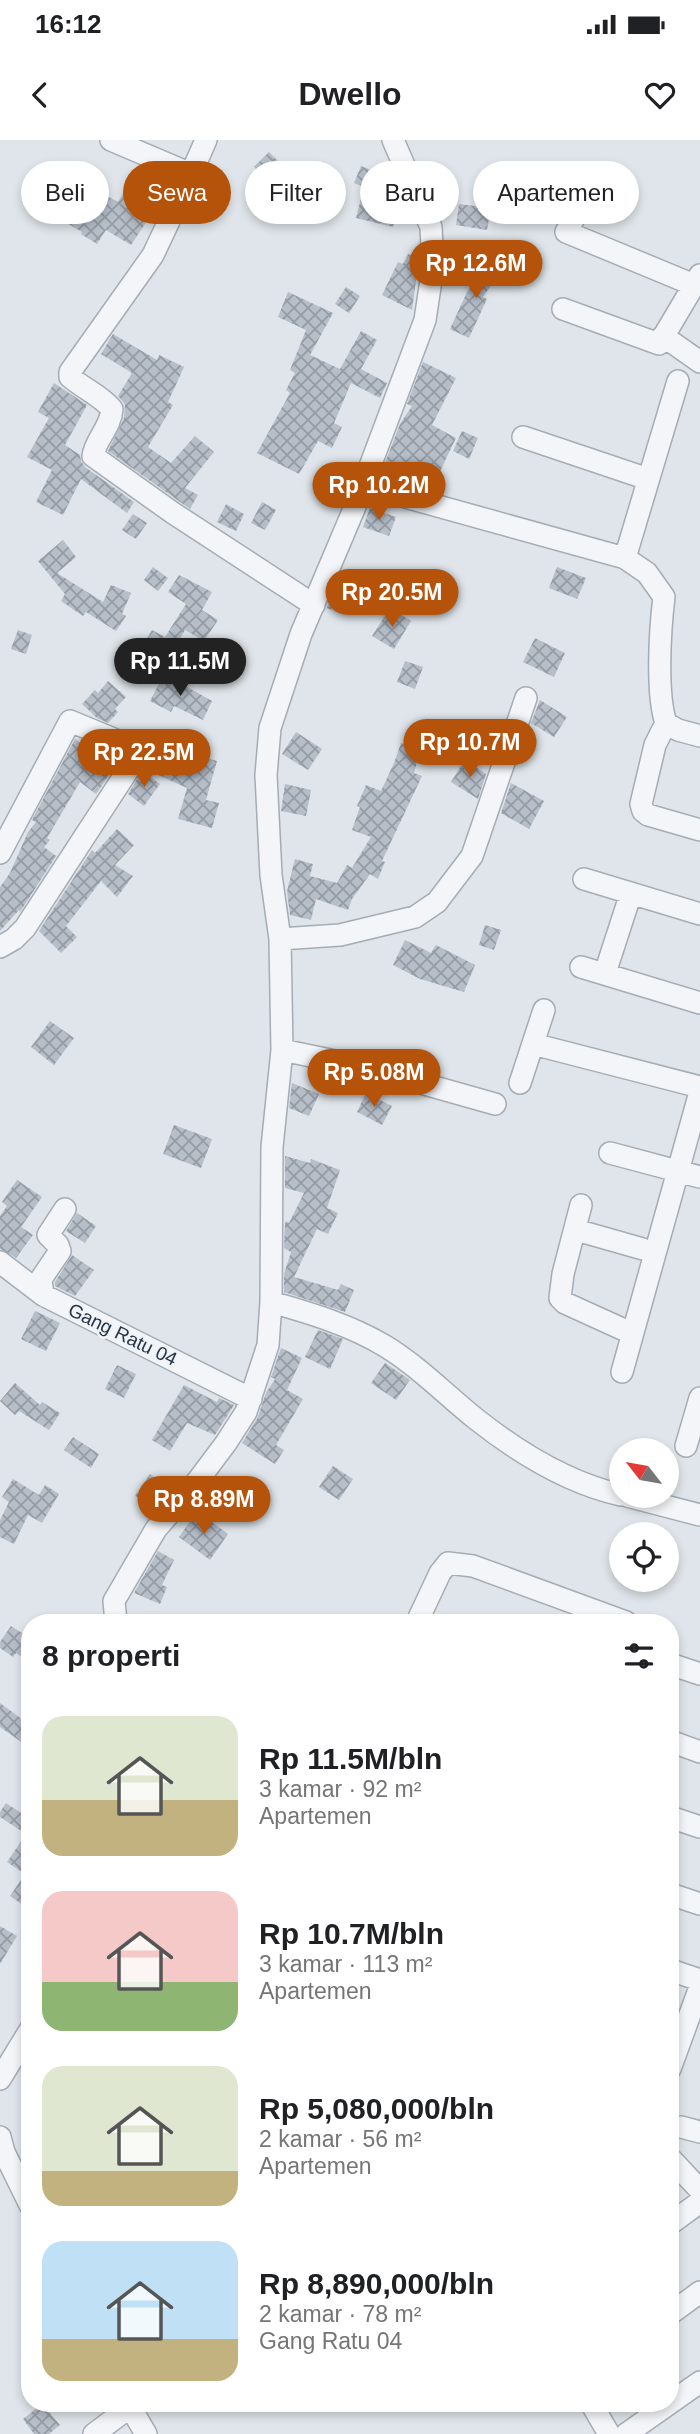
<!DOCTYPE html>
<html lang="id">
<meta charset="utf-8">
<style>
body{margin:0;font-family:Arial,sans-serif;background:#f6f6f6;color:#202124;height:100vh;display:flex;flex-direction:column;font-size:26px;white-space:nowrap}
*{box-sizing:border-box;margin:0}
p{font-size:23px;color:#757577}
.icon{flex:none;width:38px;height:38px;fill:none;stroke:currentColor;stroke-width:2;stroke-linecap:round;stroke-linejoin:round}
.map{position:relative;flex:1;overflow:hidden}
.side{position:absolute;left:21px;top:1474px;width:658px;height:798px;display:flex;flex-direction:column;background:#fff;border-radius:28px;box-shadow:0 4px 10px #0003}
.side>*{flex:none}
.guide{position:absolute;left:21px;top:21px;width:658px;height:63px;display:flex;gap:14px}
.needle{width:46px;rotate:301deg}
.tools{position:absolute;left:609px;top:1298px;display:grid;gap:14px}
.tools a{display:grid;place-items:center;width:70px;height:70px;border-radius:50%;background:#fff;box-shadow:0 4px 10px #0003;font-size:35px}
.price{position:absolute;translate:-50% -60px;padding:0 16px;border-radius:24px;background:#b45309;color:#fff;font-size:23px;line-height:46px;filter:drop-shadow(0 2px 4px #0008)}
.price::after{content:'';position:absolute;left:50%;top:42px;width:21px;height:16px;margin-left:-10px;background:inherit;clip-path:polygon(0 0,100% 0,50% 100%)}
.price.on{background:#222;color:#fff}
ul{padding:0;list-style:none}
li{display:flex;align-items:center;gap:21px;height:175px;padding:0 21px}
li span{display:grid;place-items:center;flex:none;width:196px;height:140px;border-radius:21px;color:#555}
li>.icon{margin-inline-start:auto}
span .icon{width:84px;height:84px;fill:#fffc;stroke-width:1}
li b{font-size:30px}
h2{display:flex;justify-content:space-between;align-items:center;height:84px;padding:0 21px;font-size:30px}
.tag{padding:0 24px;border-radius:32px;background:#fff;box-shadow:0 4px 10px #0003;font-size:24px;line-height:63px}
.tag.on{background:#b45309;color:#fff}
.status{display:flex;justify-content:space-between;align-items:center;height:49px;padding:0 35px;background:#fff;direction:ltr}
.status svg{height:19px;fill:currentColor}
header{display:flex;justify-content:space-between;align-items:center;height:91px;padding:0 21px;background:#fff;font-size:32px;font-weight:800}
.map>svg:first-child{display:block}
.building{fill:url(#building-cross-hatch)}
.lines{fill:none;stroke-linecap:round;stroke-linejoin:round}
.street-casing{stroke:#a4acb5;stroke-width:24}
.street{stroke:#f3f5f8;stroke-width:21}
.labels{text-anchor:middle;stroke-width:5;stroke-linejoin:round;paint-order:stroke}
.street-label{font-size:19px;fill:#263443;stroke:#eff3f7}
</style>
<div class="status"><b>16:12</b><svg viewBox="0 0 49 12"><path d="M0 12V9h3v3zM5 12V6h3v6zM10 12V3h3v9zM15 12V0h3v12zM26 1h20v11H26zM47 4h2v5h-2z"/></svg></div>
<header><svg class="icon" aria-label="back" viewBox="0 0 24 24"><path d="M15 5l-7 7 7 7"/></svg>Dwello<svg class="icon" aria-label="heart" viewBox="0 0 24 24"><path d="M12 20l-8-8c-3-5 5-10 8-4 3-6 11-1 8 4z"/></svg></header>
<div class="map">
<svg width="700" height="2294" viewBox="0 0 700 2294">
<defs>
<pattern id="building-cross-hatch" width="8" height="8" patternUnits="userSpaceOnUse" patternTransform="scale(1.75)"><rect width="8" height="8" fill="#b6bec8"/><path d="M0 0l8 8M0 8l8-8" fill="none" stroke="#949ba4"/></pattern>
</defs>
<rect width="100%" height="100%" fill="#dfe5ea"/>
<path class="building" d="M269 12 284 27 269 42 254 27Z
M361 26 388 37 380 59 398 64 393 87 356 78 364 47 354 43Z
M143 28 168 38 151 66 155 69 131 105 106 90 97 104 81 94 82 92 40 67 50 51 63 59 74 38 118 62 125 50 129 52Z
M459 64 491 68 487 90 456 85Z
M408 114 419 119 412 170 382 155 398 122 403 124Z
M491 118 504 127 483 157 487 159 469 198 450 189 467 152Z
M346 147 360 156 349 173 335 164Z
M288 152 333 173 310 215 340 229 361 191 377 200 361 229 387 243 380 258 351 243 334 283 342 287 332 308 318 301 299 334 257 313 290 253 286 250 295 233 290 230 306 190 278 177Z
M113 194 157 220 159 215 184 227 168 262 173 265 148 307 171 323 195 296 214 312 185 348 198 355 190 369 108 311 124 278 125 264 118 256 132 233 101 214Z
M423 222 456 238 432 285 456 298 434 344 404 330 399 342 380 336 400 284 412 266 407 264Z
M54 243 87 265 65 305 80 315 81 321 85 327 134 362 127 373 81 339 63 375 36 362 52 330 27 317 49 278 38 272Z
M462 291 478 298 469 319 453 311Z
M262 362 276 370 265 390 251 383Z
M226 364 244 374 236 391 217 382Z
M370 368 396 377 389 396 363 387Z
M133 374 147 383 136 399 122 390Z
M63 400 76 417 57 433 103 462 111 445 131 453 122 474 126 476 116 491 86 472 83 476 61 461 65 454 38 421Z
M153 427 168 438 158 451 144 440Z
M557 427 586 438 577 459 549 448Z
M179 435 212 452 202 470 218 480 204 501 185 490 167 522 142 507 152 490 165 497 186 464 168 452Z
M335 446 351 452 342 474 327 468Z
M390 468 411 481 394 509 372 496Z
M18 490 32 495 26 514 11 509Z
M535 498 565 513 554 537 523 522Z
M405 521 423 527 415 549 397 542Z
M164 534 212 561 203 580 174 566 171 572 150 561Z
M108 541 126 557 115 569 118 572 108 583 97 578 82 564 95 550 98 553Z
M540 560 567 577 554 597 531 583Z
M296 592 322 609 308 630 282 614Z
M75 599 115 626 96 654 80 642 47 698 50 700 44 707 56 716 20 772 19 770 0 791V747L10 733 28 692 36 682 32 680Z
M170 601 203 617 217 621 206 660 219 663 212 688 178 679 187 648 156 634Z
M401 603 421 608 414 633 422 636 382 721 385 722 378 739 370 734 352 759 348 770 316 759 311 780 290 775 287 751 295 719 313 724 310 736 337 743 347 725 352 728 371 697 352 690 360 667 357 666 366 645 381 651 394 623Z
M465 620 486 634 478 659 451 642Z
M142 631 160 644 144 666 128 654Z
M511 643 544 661 529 689 501 673Z
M285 644 311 650 306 676 281 671Z
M117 689 134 705 115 725 133 736 117 757 101 741 66 786 77 797 61 813 39 791 92 710 95 713Z
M485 785 501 790 494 810 479 805Z
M405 800 431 813 436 805 475 825 464 852 420 839 393 825Z
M50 881 74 898 54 925 31 907Z
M292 943 319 954 309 976 289 968Z
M366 953 392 966 382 985 357 972Z
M174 985 212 999 201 1028 163 1014Z
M285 1016 310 1023 311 1019 340 1030 327 1068 338 1073 328 1094 317 1089 294 1137 338 1150 341 1144 354 1150 345 1172 284 1152V1134L291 1112 284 1108 285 1084 286 1081 289 1083 304 1053 285 1048Z
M17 1040 42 1057 21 1087 33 1095 16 1118 0 1109V1076L7 1066 2 1062Z
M77 1073 96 1086 85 1103 66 1091Z
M72 1115 94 1130 75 1156 55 1146V1142Z
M35 1171 60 1183 46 1211 21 1199Z
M318 1190 343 1199 330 1229 305 1217Z
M281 1208 302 1218 287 1250 303 1259 276 1305 284 1310 275 1324 242 1303 257 1279 266 1253 275 1239 271 1237Z
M385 1223 410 1240 396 1260 371 1243Z
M117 1225 136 1234 124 1258 105 1249Z
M15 1243 40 1265 42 1262 60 1273 49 1290 19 1271 15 1275 0 1261Z
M184 1245 217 1262 219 1258 234 1265 215 1295 187 1283 170 1311 152 1300Z
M73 1297 99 1314 91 1328 64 1310Z
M333 1326 353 1339 339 1360 319 1347Z
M150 1334 170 1349 155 1370 135 1356Z
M13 1339 39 1355 45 1345 59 1354 42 1383 28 1375 14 1404 0 1397V1380L9 1362 2 1357Z
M197 1371 228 1394 210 1420 179 1397Z
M158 1411 174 1420 162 1445 167 1447 160 1464 134 1453Z
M11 1486 30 1498V1522L16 1513 13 1517 0 1508V1502Z
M0 1563 30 1585V1608L0 1587Z
M6 1663 30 1679V1770L10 1756 25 1734 7 1722 26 1694 0 1677V1672Z
M0 1786 17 1796 0 1824Z
M42 2264 60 2285 49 2294H34L23 2279Z"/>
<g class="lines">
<defs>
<path id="street" d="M111 0 191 34 153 115 70 232V237C84 249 100 255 112 269 111 287 95 300 93 316L173 373 314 465
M191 34 206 0
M599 36 566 92 694 145
M563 169 659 204 700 135
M663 196 700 222
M523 297 648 339
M362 345 625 418 647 433 664 457C660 489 656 554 666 583L678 590 700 596
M625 418 678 241
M666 583 655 605 641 664 643 671 648 675 700 690
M0 713 70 581 128 605C134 616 133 620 128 630L25 788 14 799 0 807
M584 739 700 774
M280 799 340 795 415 777 437 762 472 716 526 558
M581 827 700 863
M605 833 631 753
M533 904 700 947
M282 910 364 927 495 964
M520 943 544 870
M610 1013 700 1037
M581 1065 563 1134 560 1158 565 1163 631 1193
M576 1090 643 1109
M0 1122 43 1155 251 1259
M43 1155 41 1139 60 1111 58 1105 48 1095 65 1069
M271 1162C310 1173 350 1185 385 1206 418 1226 446 1255 476 1279 519 1313 567 1343 621 1355
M622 1232 700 952
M686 1306 700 1258
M627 1356 700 1375
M116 1482 114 1461 156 1389 196 1343 226 1303 246 1272 268 1205 271 1162 272 1007 282 910 280 799 271 735 266 635 270 588 301 494 354 369 425 180 433 127 431 87 393 0
M417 1482 440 1433 448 1423 473 1426 626 1482
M670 1524 700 1534
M670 1601 700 1612
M670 1677 700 1687
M670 1754 700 1764
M670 1830 700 1840
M670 1929 700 1847
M0 1939 30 1890
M681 1987 700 1992
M0 1997 4 2012 30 2065
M670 2018 700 2050
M670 2084 700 2062
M670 2174 700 2152
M128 2263 146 2294
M591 2263 609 2294
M94 2294 130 2267
M626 2294 700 2242"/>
</defs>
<use href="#street" class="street-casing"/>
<use href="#street" class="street"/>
</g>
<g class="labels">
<g class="street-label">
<text transform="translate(123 1194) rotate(26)" y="7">Gang Ratu 04</text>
</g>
</g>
</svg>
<div class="tools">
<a><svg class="needle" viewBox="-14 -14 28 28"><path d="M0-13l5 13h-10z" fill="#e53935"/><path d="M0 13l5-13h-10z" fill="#757577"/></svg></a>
<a><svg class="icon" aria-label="locate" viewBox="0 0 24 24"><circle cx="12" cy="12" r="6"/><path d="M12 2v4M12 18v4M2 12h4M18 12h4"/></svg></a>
</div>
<b class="price" style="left:476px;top:160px">Rp 12.6M</b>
<b class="price" style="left:379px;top:382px">Rp 10.2M</b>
<b class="price" style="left:392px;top:489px">Rp 20.5M</b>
<b class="price on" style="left:180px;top:558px">Rp 11.5M</b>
<b class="price" style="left:470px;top:639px">Rp 10.7M</b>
<b class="price" style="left:144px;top:649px">Rp 22.5M</b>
<b class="price" style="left:374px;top:969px">Rp 5.08M</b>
<b class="price" style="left:204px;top:1396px">Rp 8.89M</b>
<div class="guide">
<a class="tag">Beli</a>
<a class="tag on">Sewa</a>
<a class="tag">Filter</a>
<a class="tag">Baru</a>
<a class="tag">Apartemen</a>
</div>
<section class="side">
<h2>8 properti<svg class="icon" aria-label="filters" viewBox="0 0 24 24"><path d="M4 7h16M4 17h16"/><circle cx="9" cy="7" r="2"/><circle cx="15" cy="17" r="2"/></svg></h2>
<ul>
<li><span style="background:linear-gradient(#dfe7d0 60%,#c2b280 0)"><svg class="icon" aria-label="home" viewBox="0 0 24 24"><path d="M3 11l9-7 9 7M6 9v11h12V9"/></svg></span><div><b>Rp 11.5M/bln</b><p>3 kamar · 92 m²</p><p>Apartemen</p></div></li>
<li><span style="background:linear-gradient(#f6c9c9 65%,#8fb573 0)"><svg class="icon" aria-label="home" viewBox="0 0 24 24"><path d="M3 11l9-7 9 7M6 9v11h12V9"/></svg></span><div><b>Rp 10.7M/bln</b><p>3 kamar · 113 m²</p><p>Apartemen</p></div></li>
<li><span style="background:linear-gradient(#dfe7d0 75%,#c2b280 0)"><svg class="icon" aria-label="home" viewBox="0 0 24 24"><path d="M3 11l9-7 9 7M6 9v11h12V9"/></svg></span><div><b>Rp 5,080,000/bln</b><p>2 kamar · 56 m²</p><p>Apartemen</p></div></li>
<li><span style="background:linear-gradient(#bfe0f5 70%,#c2b280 0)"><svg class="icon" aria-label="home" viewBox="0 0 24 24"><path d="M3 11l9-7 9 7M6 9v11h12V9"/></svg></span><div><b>Rp 8,890,000/bln</b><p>2 kamar · 78 m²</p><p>Gang Ratu 04</p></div></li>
</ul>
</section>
</div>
